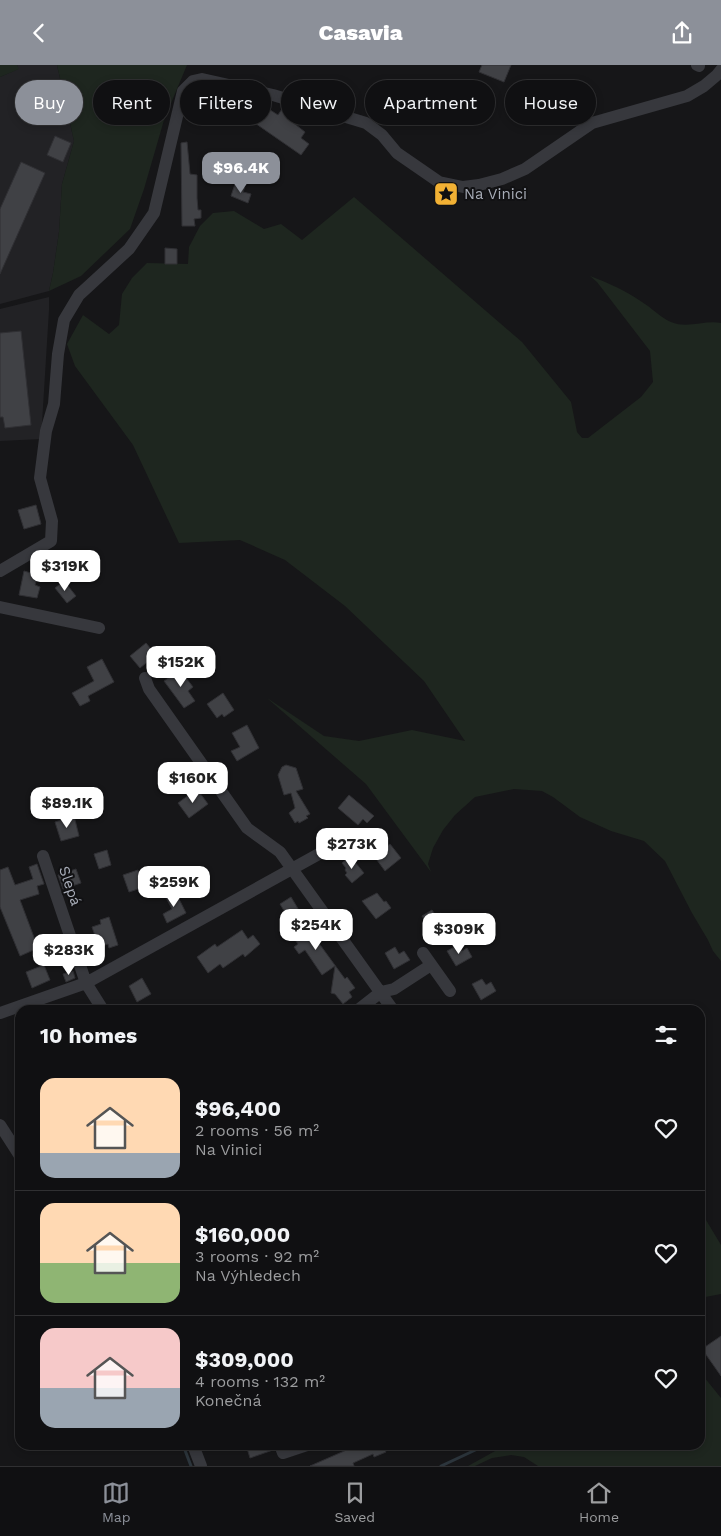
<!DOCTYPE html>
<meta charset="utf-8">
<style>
body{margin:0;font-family:"Work Sans",sans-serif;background:#1e1e20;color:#f1f3f6;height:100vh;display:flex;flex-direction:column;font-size:19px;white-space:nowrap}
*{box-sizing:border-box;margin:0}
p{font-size:16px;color:#9c9d9f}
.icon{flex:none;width:28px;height:28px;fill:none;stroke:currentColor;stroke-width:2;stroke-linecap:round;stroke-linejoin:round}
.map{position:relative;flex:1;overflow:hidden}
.sheet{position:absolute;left:15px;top:940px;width:690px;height:445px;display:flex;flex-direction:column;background:#101012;border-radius:15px;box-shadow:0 2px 8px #0003,0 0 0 1px #303032}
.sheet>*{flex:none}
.banner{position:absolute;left:15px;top:15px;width:691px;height:45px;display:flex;gap:10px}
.price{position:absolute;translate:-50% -42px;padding:0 11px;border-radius:10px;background:#fff;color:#222;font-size:16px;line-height:32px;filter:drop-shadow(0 1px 2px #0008)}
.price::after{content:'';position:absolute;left:50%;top:30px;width:15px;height:11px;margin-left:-8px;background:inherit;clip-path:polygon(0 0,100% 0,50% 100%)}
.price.active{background:#8c9099;color:#fff}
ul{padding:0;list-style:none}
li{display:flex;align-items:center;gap:15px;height:125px;padding:0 25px}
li+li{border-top:1px solid #303032}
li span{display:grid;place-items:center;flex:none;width:140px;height:100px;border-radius:15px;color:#555}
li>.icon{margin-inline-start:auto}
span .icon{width:60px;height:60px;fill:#fffc;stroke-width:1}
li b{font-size:21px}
h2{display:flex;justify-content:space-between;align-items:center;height:60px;padding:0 25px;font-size:21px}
.tag{padding:0 18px;border-radius:22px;background:#101012;box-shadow:0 2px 8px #0003,0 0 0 1px #303032;font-size:18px;line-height:45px}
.tag.active{background:#8c9099;color:#fff}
header{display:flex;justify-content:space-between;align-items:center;height:65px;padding:0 25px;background:#8c9099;color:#fff;font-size:22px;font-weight:800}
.tabs{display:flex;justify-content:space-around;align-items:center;height:70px;border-top:1px solid #303032;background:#101012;font-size:14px;color:#9c9d9f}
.tabs a{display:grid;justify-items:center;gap:2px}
.tabs .active{color:#8c9099}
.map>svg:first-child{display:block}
.built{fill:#222225}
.green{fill:#1e261f}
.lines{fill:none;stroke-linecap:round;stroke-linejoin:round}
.stream{stroke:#2c353c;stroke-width:3}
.building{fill:#404145;stroke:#303034}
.minor{stroke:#37383d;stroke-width:12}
.labels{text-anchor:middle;stroke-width:4;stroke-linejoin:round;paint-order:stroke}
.poi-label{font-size:15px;fill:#a8adb8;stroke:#111113;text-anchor:start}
.street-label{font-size:15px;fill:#a8adb8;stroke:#111113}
</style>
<header><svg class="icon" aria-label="back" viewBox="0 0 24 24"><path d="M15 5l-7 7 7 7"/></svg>Casavia<svg class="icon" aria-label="share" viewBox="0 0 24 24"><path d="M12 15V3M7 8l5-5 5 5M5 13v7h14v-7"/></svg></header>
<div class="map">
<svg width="721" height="1401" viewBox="0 0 721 1401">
<rect width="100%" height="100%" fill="#161618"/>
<path class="built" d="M17 0H57L74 76 62 119 59 167 53 208 49 226 0 239V12L18 4Z
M49 232V245L41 374 0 376V244Z"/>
<path class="green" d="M0 0H17L19 4 0 12Z
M57 0H187L164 55 144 124 130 164 81 211 49 226 53 208 59 167 62 119 74 76Z
M354 132 522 277 571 337 577 367 582 373H588L641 332 653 317 650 286 597 217 590 211C609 218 626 226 642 237 652 243 661 253 671 257 687 264 705 255 721 258V896L713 886 708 875 692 848 665 796 644 776 611 766 580 752 553 732 542 726 514 724 475 732 455 750 443 765 433 783 428 799 431 807 366 719 267 633 324 671 359 676 412 665 465 676 424 616 345 541 285 495 240 475 179 478 133 380 75 301 67 279 83 250 109 269 119 260 122 229 132 213 147 198 188 199 189 182 200 161 213 148 234 146 264 164 281 159 302 175Z
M700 1145 721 1180V1229L700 1233Z
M700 1307 721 1333V1401H538L524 1392 511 1390 492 1393 475 1401H468L506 1380H700Z"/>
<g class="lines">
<path class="stream" d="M183 1380 191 1401
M441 1401 486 1380"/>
</g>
<path class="building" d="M482 0H511L504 17 479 7Z
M198 23 194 36 214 44 209 57 186 47 190 30Z
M264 41 278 50 282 44 293 52 291 56 305 67 301 73 309 79 301 90 252 56Z
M55 71 71 78 63 97 47 90Z
M187 77 190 109 197 110V133L198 145H201V153L194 154 195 161H182L181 78Z
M21 97 45 108 0 209V144Z
M235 119 245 122 243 127 251 129 248 138 231 131Z
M165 183 177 184V199H165Z
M21 266 31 360 5 363 3 352H0V268Z
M36 440 41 459 24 464 18 445Z
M24 506 38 510 35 520 40 522 37 533 19 530Z
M64 516 76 531 67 538 55 523Z
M146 578 156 590 140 603 130 591Z
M102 594 114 617 88 631 90 636 80 641 72 628 94 616 87 602Z
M180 605 193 622 188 626 195 636 184 643 164 616Z
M223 628 234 645 224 652 222 649 217 653 207 639Z
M247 660 259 683 237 696 231 686 240 682 232 668Z
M286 700 296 703 303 724 296 726 310 749 306 751 308 753 299 758 298 756 295 758 289 748 295 743 291 728 284 730 278 710 282 702Z
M197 724 208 739 189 753 178 738Z
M349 730 374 751 367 758 363 754 358 760 338 743Z
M74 751 79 771 61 776 55 757Z
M390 779 401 793 385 806 374 791 379 787 377 786 384 780 386 782Z
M107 785 111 800 99 804 94 789Z
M350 791 364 808 352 818 345 810 347 808 345 805 346 803 342 798Z
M37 799 44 819 37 821 39 829 20 835 38 883 20 891 0 842V805L8 802 15 820 33 814 29 802Z
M76 804 81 818 63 824 58 810Z
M138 805 144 822 129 827 123 810Z
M175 826 186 848 167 858 163 849 172 844 165 831Z
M377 828 384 837 386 836 391 843 376 854 362 836Z
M291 832 318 877 345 914 347 912 355 923 349 927 352 932 343 939 335 929 331 928 335 901 322 910 305 885 299 889 294 882 298 879 293 872 298 869 280 839Z
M432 845 436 851 441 848 446 857 431 866 422 851Z
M109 852 118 880 109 883 108 879 99 882 92 862 101 859 100 855Z
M242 865 248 874 253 870 260 879 245 892 243 889 223 903 220 899 208 908 197 892 215 879 217 882Z
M458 880 462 886 467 883 472 892 456 901 447 886Z
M395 882 399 889 404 886 410 895 394 904 385 888Z
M44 900 50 915 32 923 26 907Z
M73 906 75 913 66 917 63 909Z
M142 913 151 929 137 937 129 921Z
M482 914 486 920 491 917 496 926 481 935 472 919Z
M721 1271V1311L702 1284Z
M246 1380H272L273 1385 250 1393Z
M358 1380H394L384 1384 386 1387 374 1392 373 1389 353 1398 354 1401H310Z"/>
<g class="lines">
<path class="minor" d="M697 0 699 1
M0 506 51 476 52 456 40 413 46 366 54 339 58 289 64 255 79 230 129 184 154 148 183 26 193 16 202 14 273 30 366 58 382 70 397 88 439 117 463 122 479 120 502 114 525 104 592 58 687 31 704 21 717 10 721 5
M0 542 99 563
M145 613 149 624 247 763 280 787 393 945
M43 791 86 918 103 945
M423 888 450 926
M358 945 381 927 394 924 431 900
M0 948 86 918 355 769
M0 1060 20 1091
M193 1380 201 1401
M280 1380 283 1388 307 1380"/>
</g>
<defs>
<symbol id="sight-square" viewBox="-11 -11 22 22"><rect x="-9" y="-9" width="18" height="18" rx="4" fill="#f2b134" stroke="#111113"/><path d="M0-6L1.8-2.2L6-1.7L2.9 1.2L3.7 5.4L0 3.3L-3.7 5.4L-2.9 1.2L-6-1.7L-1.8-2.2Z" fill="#111"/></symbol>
</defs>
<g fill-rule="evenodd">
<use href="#sight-square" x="432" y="115" width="28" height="28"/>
</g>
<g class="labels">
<g class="poi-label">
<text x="464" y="134">Na Vinici</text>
</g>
<g class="street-label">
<text transform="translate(70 821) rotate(71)" y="5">Slepá</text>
</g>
</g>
</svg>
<b class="price active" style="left:241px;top:129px">$96.4K</b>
<b class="price" style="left:65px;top:527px">$319K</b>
<b class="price" style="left:181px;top:623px">$152K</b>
<b class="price" style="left:193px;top:739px">$160K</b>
<b class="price" style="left:67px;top:764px">$89.1K</b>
<b class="price" style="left:352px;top:805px">$273K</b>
<b class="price" style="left:174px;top:843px">$259K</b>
<b class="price" style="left:316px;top:886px">$254K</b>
<b class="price" style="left:459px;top:890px">$309K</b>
<b class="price" style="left:69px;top:911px">$283K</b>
<div class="banner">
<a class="tag active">Buy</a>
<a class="tag">Rent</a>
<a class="tag">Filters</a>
<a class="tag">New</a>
<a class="tag">Apartment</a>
<a class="tag">House</a>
</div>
<section class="sheet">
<h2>10 homes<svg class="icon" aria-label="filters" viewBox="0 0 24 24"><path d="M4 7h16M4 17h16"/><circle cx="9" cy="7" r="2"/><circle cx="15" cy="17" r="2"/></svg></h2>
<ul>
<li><span style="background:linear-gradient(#ffd9b3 75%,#9aa5b1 0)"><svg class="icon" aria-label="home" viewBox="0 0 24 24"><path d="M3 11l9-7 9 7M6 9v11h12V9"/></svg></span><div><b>$96,400</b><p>2 rooms · 56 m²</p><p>Na Vinici</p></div><svg class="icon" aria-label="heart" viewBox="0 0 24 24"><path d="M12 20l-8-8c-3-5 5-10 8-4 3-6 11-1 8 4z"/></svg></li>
<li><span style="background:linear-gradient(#ffd9b3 60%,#8fb573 0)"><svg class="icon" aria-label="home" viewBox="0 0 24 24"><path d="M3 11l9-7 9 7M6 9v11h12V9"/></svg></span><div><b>$160,000</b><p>3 rooms · 92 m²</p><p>Na Výhledech</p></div><svg class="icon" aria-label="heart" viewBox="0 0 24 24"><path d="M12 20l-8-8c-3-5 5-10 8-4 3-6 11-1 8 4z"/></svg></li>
<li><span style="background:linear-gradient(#f6c9c9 60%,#9aa5b1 0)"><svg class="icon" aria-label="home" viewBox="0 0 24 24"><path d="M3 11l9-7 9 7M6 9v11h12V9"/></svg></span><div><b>$309,000</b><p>4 rooms · 132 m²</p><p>Konečná</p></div><svg class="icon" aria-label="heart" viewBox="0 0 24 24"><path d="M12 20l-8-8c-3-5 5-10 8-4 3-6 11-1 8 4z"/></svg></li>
</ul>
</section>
</div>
<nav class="tabs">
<a class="active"><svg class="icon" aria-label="map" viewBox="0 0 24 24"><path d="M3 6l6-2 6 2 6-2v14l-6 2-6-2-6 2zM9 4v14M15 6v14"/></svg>Map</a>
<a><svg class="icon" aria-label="saved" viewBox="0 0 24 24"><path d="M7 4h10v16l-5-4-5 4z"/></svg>Saved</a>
<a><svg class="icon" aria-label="home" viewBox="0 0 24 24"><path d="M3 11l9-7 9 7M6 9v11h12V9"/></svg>Home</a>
</nav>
